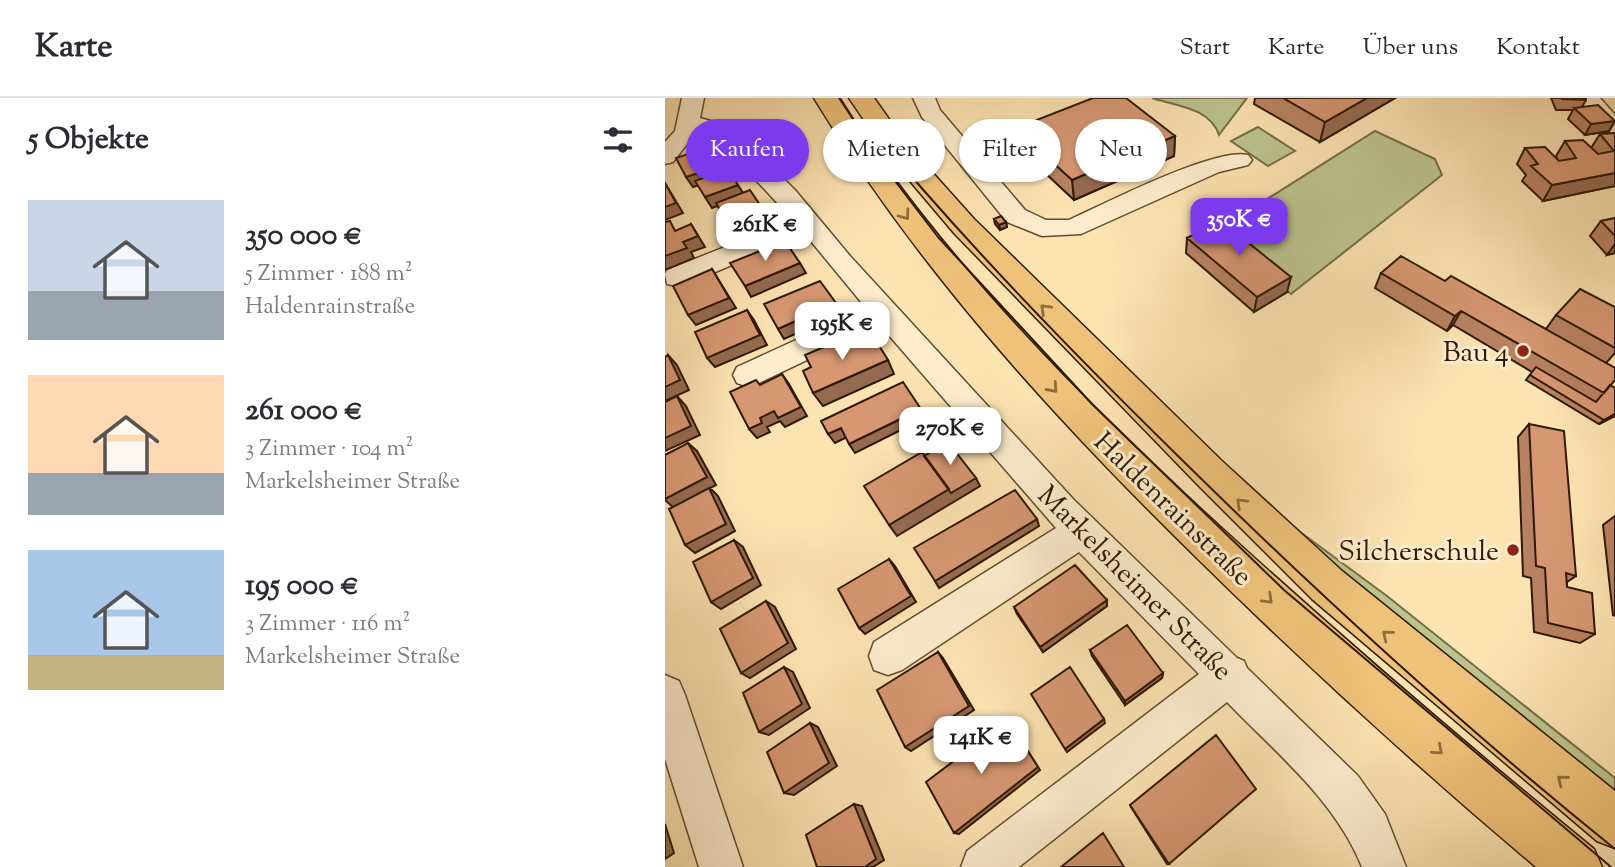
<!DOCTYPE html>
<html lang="de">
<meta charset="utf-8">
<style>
body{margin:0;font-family:"Sorts Mill Goudy",serif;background:#f2f2f3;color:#2b2b33;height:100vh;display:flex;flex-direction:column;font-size:26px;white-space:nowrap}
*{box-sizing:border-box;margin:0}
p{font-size:23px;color:#7c7c81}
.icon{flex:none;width:38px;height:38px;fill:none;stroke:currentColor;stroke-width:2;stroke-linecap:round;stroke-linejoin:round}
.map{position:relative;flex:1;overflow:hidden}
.side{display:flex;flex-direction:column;background:#fff;width:665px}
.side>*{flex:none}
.guide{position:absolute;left:21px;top:21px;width:665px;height:63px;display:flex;gap:14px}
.price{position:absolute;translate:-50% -60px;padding:0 16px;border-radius:14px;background:#fff;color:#222;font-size:23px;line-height:46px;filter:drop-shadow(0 2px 4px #0008)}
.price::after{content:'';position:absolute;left:50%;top:42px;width:21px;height:16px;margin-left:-10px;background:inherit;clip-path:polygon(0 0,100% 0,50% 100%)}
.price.active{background:#7c3aed;color:#fff}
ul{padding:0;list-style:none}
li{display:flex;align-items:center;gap:21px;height:175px;padding:0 28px}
li span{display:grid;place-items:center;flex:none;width:196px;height:140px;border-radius:0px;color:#555}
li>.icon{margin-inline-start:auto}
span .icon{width:84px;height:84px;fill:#fffc;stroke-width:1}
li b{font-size:30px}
h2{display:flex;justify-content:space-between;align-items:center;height:84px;padding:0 28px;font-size:30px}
.chip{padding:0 24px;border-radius:32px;background:#fff;box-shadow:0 2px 5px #0004;font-size:24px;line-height:63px}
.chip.active{background:#7c3aed;color:#fff}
header{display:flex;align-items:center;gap:42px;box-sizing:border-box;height:98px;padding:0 35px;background:#fff;border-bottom:2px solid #e1e1e2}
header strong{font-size:33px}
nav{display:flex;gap:38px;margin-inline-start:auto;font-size:24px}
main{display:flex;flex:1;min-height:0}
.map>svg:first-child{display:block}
.green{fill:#bcc48e;stroke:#766e48;stroke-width:2}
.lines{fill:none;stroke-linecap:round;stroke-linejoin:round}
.minor-casing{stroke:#624c2e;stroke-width:3}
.major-casing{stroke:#2f1902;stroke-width:3}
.minor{fill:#fdedcd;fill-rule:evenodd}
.major{fill:#eec279;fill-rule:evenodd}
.tram{stroke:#2f1902;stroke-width:2}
.wall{fill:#b88262;stroke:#2f1902;stroke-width:2}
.shaded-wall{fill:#966a50;stroke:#2f1902;stroke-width:2}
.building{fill:#d69772;stroke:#2f1902;stroke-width:2}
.oneway{stroke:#8e6e3e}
.poi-dot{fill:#8f2418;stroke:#fdedcd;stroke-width:2.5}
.labels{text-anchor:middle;stroke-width:6;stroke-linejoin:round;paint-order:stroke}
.poi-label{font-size:28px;fill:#2f1902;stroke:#fdedcd;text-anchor:end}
.street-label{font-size:28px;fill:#2f1902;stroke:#fdedcd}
</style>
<header>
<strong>Karte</strong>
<nav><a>Start</a><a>Karte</a><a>Über uns</a><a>Kontakt</a></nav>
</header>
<main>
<section class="side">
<h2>5 Objekte<svg class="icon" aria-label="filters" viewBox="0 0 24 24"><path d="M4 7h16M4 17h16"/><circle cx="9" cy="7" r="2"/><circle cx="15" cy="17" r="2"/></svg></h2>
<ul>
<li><span style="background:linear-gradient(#c9d6e8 65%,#9aa5b1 0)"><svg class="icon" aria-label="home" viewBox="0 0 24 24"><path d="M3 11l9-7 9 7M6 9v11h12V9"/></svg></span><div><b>350 000 €</b><p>5 Zimmer · 188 m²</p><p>Haldenrainstraße</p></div></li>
<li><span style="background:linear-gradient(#ffd9b3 70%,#9aa5b1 0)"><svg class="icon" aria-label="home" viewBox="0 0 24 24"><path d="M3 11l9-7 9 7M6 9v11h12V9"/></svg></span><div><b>261 000 €</b><p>3 Zimmer · 104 m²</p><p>Markelsheimer Straße</p></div></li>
<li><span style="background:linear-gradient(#a9c7e8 75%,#c2b280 0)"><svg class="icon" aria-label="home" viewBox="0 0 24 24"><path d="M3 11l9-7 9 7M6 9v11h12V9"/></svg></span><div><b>195 000 €</b><p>3 Zimmer · 116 m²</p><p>Markelsheimer Straße</p></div></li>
</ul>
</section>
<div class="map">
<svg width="950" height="769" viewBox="0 0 950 769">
<rect width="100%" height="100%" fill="#fce3b2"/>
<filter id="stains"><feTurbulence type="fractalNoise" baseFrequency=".00286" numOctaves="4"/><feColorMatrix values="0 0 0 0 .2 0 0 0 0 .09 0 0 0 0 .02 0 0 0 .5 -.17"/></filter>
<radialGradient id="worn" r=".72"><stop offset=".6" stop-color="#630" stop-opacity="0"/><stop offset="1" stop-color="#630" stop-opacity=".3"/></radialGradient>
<path class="green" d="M487 0H582L554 37C545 10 512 8 487 0Z
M593 29 630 53 603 68 566 43Z
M710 33 770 61 777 77 626 196 550 134Z
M627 428 722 498 950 680V699L653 457Z"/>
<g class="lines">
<defs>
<path id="minor" d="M17 0H39L35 20 77 32 84 47 130 92 185 158 409 402 572 560 579 563 582 570 693 678 720 716 741 769H697C670 702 611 655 562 604L354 769H296L302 753 534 576 414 454 237 572 223 577 209 572 204 558 209 544 391 430 215 227 94 285 83 289 72 285 68 277 72 269 201 210 140 136 22 186 12 188 2 186 0 176 2 172 128 122 65 54 59 41 32 33 8 64 0 66V44L10 33Z
M248 0H270L275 12 360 112 381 122H404C439 106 550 49 583 57L587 62 583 67 554 74 416 136 377 138 342 124 257 19Z
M912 0H935L950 17V37L942 35Z
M0 577 14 583 20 597 78 769H34L0 661Z"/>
<path id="major" d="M149 0H173C288 177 438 324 594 464 704 563 815 658 929 751L937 769H871C756 672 644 570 536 464 391 322 255 174 149 0Z
M184 0H209L241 45 309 121 558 364 677 473 950 693V750L932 743 647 501 532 386 289 135 223 57Z"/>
</defs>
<use href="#minor" class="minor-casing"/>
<use href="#major" class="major-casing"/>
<use href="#minor" class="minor"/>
<use href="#major" class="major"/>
<path class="tram" d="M175 0 217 66 273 139 427 306 619 492 946 769
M202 26C299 143 405 252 513 358 653 496 797 628 950 751"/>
</g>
<path class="wall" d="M590 0H730L655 44 589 6Z
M886 0H921V2L917 9 950 23 944 33 920 37 903 21 908 12H891Z
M351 30 510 38 509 58 409 102 378 73 370 76 352 59 348 39 352 37Z
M950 35V88L878 103 857 83 861 77 852 66 860 50 893 63 891 58 900 43 926 50 935 36Z
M950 120V155L942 157 925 138 936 123Z
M329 121 341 124 342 129 335 132 330 126Z
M522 140 622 194 589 214 521 155Z
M716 175 780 183 881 231 891 217 950 209V255L941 265 950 318 934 326 861 282 867 274 788 227 782 233 710 190Z
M864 326 911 478 902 484V489L930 536 915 545 869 534 866 480 858 478 853 339Z
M950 418V518L948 517 938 427Z
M442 502V508L378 554 352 516 349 509Z
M425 552 498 575 497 580 460 607 427 558Z
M465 707 504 766H502L466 709Z"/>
<path class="shaded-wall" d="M702 0H730L655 44 660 24Z
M950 23 944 33 920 37 926 26Z
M510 38 509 58 409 102 407 82Z
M375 53 378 73 370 76 367 56Z
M57 67 63 77 28 89 21 79Z
M950 75V88L878 103 887 87Z
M0 85 18 115 0 122Z
M73 87 80 98 47 110 40 99Z
M101 116 107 127 65 143 58 133Z
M341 124 342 129 335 132 334 127Z
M26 126 40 149 26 154 29 160 0 172V158L18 144Z
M950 146V155L942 157Z
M135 165 141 175 86 199 80 188Z
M47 171 71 210 31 227 23 217Z
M626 179 622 194 589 214 592 199Z
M171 205 177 215 119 241 113 231Z
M82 212 89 222 102 247 50 269 42 260Z
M796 213 788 227 782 233 790 218Z
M3 257 12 267 24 292 0 303V289Z
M223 262 229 276 158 308 148 295Z
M117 276 124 286 142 318 120 329 115 323 102 329 105 334 92 340 84 331 95 320Z
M12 298 21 308 35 337 0 353V340Z
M256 311 260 320 190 355 184 346Z
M950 316V318L934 326 939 322Z
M176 330 182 339 170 345 163 336Z
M23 345 32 353 51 387 45 390 53 398 70 433 30 455 20 447 9 410 0 402Z
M311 380 315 388 232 438 224 427 284 391Z
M372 421 374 428 274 490 270 483Z
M69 442 78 449 96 487 56 511 46 504Z
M224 461 230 468 251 504 200 536 194 530Z
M442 502V508L378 554 375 549Z
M101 503 110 509 131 551 85 580 76 575Z
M273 554 278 560 309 612 246 653 240 649Z
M119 569 128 574 145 610 104 637 94 634Z
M498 575 497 580 460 607V603Z
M439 621 440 625 402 654 400 651Z
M343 622 375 672 294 736 289 735Z
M145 625 153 629 172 668 129 697 119 695Z
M189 706 197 708 219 762 208 769H200Z
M0 726 9 755 0 761Z"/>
<path class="building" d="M428 0H461L510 38 407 82 375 53 367 56 348 39 357 35 351 30Z
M618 0H702L660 24Z
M897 0H921V2L897 1Z
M933 7 950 23 926 26 909 10Z
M950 35V75L887 87 866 68 873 66 860 50 880 49 894 63 911 60 900 43 918 42 933 56 949 53 935 36Z
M46 48 57 67 21 79 11 60Z
M63 71 73 87 40 99 30 83Z
M0 85 11 105 0 109Z
M85 92 101 116 58 133 54 124 60 121 51 105Z
M336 118 341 124 334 127 329 121Z
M950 120V138L936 123Z
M555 122 626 179 592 199 522 140Z
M5 123 10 133 26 126 33 138 18 144 22 150 0 158V124Z
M120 143 135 165 80 188 65 165Z
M736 158 780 183 786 178 950 270V282L939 295 796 213 790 218 716 175Z
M47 171 64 200 23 217 8 188Z
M155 183 171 205 113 231 99 206Z
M915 191 950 209V250L891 217Z
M82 212 95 237 42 260 30 234Z
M189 236 196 247 210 241 223 262 148 295 138 273 146 269 140 257Z
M3 257 15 282 0 289V259Z
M871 269 931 304 945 287 950 290V316L939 322 865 277Z
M117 276 136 309 113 320 109 313 95 320 97 325 84 331 65 294 91 282 95 287Z
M238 284 256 311 184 346 176 330 163 336 156 323Z
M12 298 26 328 0 340V304Z
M864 326 899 333 911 478 901 475 902 489 927 495 930 536 883 525 880 470 871 468Z
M283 344 311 380 286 395 259 358Z
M23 345 42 379 0 401V357Z
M257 354 284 391 224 427 199 388Z
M44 390 61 426 20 447 4 411Z
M350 392 372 421 270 483 249 450Z
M69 442 88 480 46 504 28 464Z
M224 461 246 498 194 530 173 491Z
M410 467 442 502 375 549 349 509Z
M101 503 123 545 76 575 55 531Z
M462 527 498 575 460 603 425 552Z
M273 554 304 608 240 649 212 592Z
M119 569 137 606 94 634 78 595Z
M405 569 439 621 400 651 366 596Z
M343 622 373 669 289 735 261 684Z
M145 625 164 665 119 695 102 654Z
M551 637 591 691 504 766 465 707Z
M189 706 211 761 200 769H152L141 737Z
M438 735 459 769H396Z"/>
<defs><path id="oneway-chevron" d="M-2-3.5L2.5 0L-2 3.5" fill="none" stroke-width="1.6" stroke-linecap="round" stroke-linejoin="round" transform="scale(1.75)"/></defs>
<g class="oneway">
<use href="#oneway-chevron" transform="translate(240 117) rotate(54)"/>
<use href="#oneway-chevron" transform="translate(380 211) rotate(-136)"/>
<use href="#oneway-chevron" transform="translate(388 290) rotate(48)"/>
<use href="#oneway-chevron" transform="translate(576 405) rotate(-136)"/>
<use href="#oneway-chevron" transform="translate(603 501) rotate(44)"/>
<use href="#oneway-chevron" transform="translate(722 537) rotate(-141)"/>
<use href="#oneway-chevron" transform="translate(773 652) rotate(41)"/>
<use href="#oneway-chevron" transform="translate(897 682) rotate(-141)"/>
</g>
<g class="poi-dot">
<circle cx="858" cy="253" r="7"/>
<circle cx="848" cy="452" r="7"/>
</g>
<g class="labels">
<g class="poi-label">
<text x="844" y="263">Bau 4</text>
<text x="834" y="462">Silcherschule</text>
</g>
<g class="street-label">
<text transform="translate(509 410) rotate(44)" y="10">Haldenrainstraße</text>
<text transform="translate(471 484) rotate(45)" y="10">Markelsheimer Straße</text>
</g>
</g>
<rect width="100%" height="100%" filter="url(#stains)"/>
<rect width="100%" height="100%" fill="url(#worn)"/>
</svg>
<b class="price active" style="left:574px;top:160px">350K €</b>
<b class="price" style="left:100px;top:165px">261K €</b>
<b class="price" style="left:177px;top:264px">195K €</b>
<b class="price" style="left:285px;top:369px">270K €</b>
<b class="price" style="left:316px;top:678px">141K €</b>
<div class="guide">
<a class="chip active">Kaufen</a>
<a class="chip">Mieten</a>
<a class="chip">Filter</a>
<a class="chip">Neu</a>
</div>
</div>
</main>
